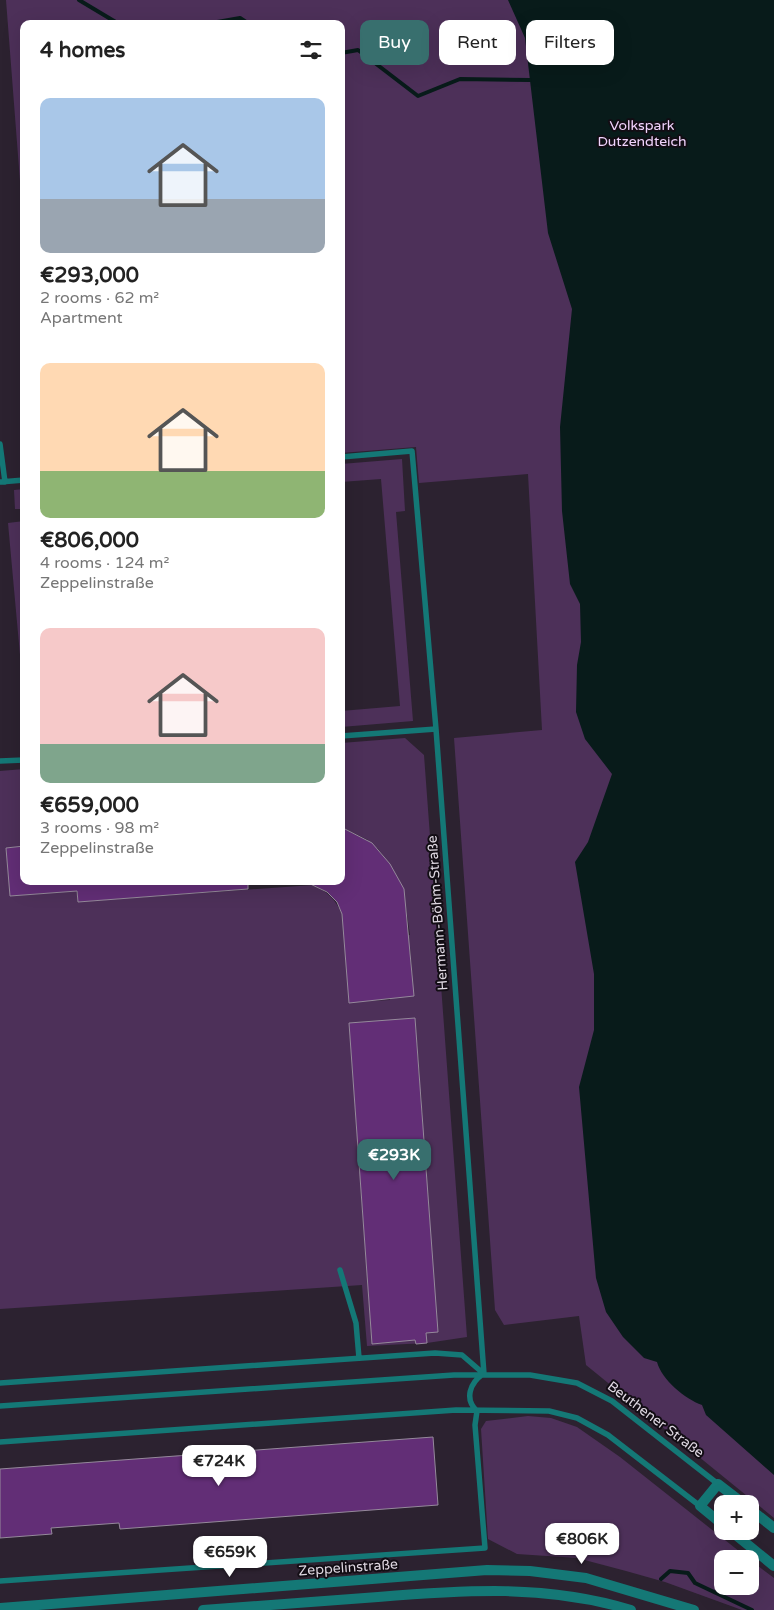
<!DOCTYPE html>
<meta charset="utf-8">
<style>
body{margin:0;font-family:"Varela Round",sans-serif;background:#f2f2f2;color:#222;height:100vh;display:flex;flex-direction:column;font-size:19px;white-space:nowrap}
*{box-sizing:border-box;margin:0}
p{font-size:16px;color:#767676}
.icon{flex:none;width:28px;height:28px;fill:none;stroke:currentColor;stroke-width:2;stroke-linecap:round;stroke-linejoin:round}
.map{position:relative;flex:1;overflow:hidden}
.sheet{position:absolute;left:20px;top:20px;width:325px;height:865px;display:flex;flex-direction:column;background:#fff;border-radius:10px;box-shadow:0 5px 20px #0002}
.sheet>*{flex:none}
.hud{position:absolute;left:360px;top:20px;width:339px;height:45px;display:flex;gap:10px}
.tools{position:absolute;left:714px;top:1495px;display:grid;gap:10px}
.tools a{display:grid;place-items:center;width:45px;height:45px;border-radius:10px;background:#fff;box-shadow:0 5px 20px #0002;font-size:25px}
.price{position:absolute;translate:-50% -42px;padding:0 11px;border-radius:10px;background:#fff;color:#222;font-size:16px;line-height:32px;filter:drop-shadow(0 1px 2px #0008)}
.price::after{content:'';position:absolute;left:50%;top:30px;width:15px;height:11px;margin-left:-8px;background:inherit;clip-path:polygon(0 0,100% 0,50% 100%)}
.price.selected{background:#386f6e;color:#fff}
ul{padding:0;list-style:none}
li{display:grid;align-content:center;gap:10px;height:265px;padding:0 20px}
li span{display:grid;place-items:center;height:155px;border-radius:10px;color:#555}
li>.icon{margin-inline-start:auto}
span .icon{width:90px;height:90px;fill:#fffc;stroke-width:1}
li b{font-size:21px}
h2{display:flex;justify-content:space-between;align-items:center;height:60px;padding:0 20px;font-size:21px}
.tag{padding:0 18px;border-radius:10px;background:#fff;box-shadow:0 5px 20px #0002;font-size:18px;line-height:45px}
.tag.selected{background:#386f6e;color:#fff}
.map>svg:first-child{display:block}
.green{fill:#4d3059;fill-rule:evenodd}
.water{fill:#081b1a}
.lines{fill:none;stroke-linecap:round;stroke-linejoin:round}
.stream{stroke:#081b1a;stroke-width:4}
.building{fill:#622e76;stroke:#95899b}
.service{stroke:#147876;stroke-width:5.5}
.minor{stroke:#147876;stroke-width:10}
.labels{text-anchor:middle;stroke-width:4;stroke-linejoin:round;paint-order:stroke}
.park-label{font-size:14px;fill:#f1d4fd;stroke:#120d14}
.street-label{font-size:14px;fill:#ded7e1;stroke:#120d14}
</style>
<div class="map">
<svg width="774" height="1610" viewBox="0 0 774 1610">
<rect width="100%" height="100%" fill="#2c2230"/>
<path class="green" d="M6 0H774V1518L586 1365 579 1316 504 1325 495 1310 454 738 542 730 528 474 419 483 416 447 341 453V24H24V233Z
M402 459 405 511 396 512 413 721 341 727V711L400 706 381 479 341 482V464Z
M24 489V509H15L14 490Z
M24 521V699L8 523Z
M405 738 424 755 467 1337 427 1343 367 1346 362 1285 0 1309V771L24 769V846L6 848 10 896 63 892 75 881 78 902 313 885C328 892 335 899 342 914L349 1002 390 1000 389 986 413 984 410 947 387 949 386 937 410 935C405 898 402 877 377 848L352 859 368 840 341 827V743ZM415 1019 416 1031 392 1033 417 1043 420 1079 396 1081 421 1091 423 1127 400 1129 424 1139 427 1175 403 1177 427 1187 430 1223 415 1340 372 1344 349 1023Z
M528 1416 551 1418 577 1427 620 1457 749 1559H722V1586H750V1560L774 1578V1610H742L665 1582 626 1571 577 1558 517 1554 488 1539 481 1429 486 1421Z"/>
<path class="water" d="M508 0H774V1475L706 1415 702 1405C685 1399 662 1380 657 1362L644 1358 623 1337 606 1312 596 1278 579 1087 594 1030V974L575 862 588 842 612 774 585 739 576 712 577 665 581 642 580 604 570 584 562 511 560 427 572 309 548 233 525 38Z"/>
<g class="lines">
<path class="stream" d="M79 0 119 24
M206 24 240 18 249 24
M341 53 358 50 418 96 460 79 530 80
M661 1579 670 1571 688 1573 695 1583 752 1610"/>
</g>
<path class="building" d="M341 827 372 843 390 864 404 889 414 996 349 1003 342 914 337 902 327 892 304 881H341Z
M24 846V881H248V889L78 902 77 891 10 896 6 848Z
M415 1018 438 1332 426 1333 427 1343 416 1344 415 1340 372 1344 349 1023Z
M433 1437 438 1505 120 1529 119 1523 51 1528 52 1534 0 1538V1469Z"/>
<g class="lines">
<path class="service" d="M0 444 5 482
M341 457 412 451 436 729 484 1374
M0 482 24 480
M341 736 436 729
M0 761 24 760
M340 1270 356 1323 359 1358
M0 1383 435 1353 462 1355 484 1374
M0 1406 454 1375H530L577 1383 612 1401 718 1484
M477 1411C464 1399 470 1383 483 1374
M0 1442 456 1410 549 1411 577 1418 608 1435 700 1506
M0 1581 485 1548 475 1425 477 1411"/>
<path class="minor" d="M750 1509 774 1528
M722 1524 700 1506 718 1484 744 1504
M731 1531 774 1566
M0 1608 487 1570 530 1571 586 1578 694 1610
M203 1610C262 1606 320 1601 378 1597 465 1590 547 1584 631 1610"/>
</g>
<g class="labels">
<g class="park-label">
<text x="642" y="130">Volkspark<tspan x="642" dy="16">Dutzendteich</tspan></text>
</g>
<g class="street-label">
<text transform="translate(437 913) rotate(-94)" y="5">Hermann-Böhm-Straße</text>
<text transform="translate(656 1419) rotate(37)" y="5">Beuthener Straße</text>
<text transform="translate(348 1567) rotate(-4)" y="5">Zeppelinstraße</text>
</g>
</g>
</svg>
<div class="tools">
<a>+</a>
<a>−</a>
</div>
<b class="price selected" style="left:394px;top:1181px">€293K</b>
<b class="price" style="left:219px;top:1487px">€724K</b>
<b class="price" style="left:582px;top:1565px">€806K</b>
<b class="price" style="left:230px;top:1578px">€659K</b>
<div class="hud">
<a class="tag selected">Buy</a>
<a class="tag">Rent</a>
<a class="tag">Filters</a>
</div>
<section class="sheet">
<h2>4 homes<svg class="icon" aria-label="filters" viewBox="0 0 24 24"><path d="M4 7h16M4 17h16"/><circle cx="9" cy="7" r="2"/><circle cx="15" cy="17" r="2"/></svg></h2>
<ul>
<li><span style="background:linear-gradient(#a9c7e8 65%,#9aa5b1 0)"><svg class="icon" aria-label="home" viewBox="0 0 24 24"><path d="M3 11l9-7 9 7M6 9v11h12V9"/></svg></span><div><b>€293,000</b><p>2 rooms · 62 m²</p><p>Apartment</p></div></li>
<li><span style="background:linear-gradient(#ffd9b3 70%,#8fb573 0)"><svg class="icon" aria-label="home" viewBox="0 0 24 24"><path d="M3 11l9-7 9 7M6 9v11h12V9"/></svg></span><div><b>€806,000</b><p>4 rooms · 124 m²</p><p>Zeppelinstraße</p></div></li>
<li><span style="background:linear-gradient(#f6c9c9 75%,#7fa58c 0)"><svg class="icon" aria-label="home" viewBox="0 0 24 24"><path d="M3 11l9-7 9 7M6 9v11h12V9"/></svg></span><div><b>€659,000</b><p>3 rooms · 98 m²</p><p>Zeppelinstraße</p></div></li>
</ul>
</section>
</div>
